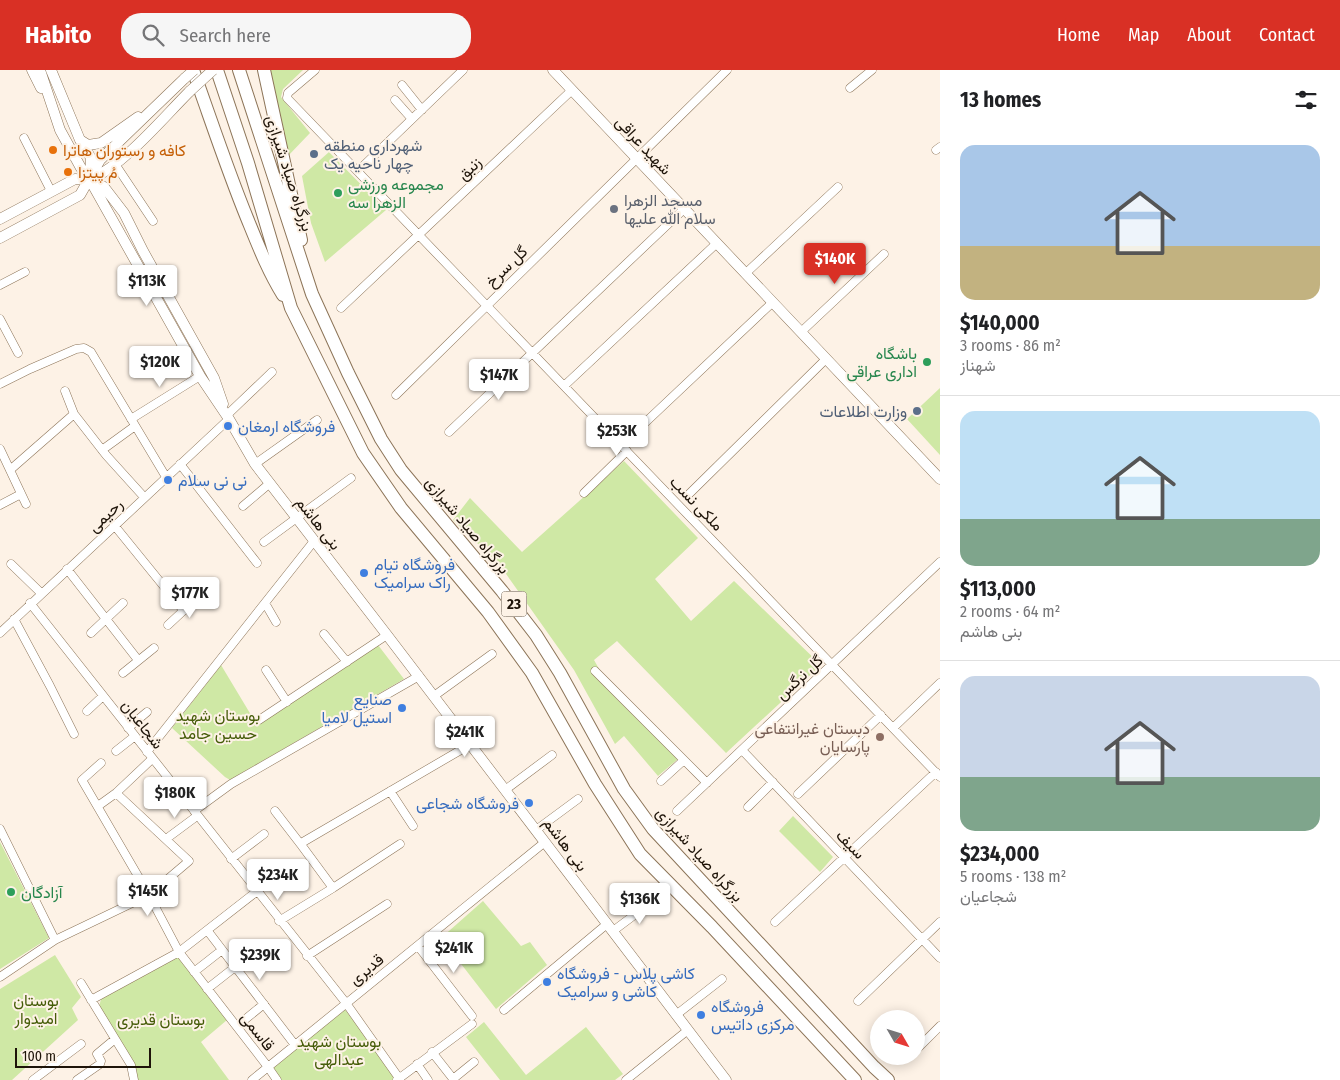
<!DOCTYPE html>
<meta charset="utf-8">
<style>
body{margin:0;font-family:"Fira Sans Condensed",Vazirmatn,sans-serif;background:#f6f6f6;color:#202124;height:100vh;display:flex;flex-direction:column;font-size:19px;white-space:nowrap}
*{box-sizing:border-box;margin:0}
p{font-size:16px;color:#757577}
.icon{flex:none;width:28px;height:28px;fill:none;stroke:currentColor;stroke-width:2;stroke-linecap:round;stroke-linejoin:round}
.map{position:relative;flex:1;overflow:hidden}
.drawer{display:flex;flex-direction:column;background:#fff;width:400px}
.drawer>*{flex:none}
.needle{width:32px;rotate:129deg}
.controls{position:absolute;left:870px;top:940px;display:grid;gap:10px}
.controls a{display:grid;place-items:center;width:55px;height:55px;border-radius:50%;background:#fff;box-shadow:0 2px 12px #0003;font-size:25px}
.scale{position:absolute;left:15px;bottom:12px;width:136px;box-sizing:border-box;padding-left:5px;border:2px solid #1e1409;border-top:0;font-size:14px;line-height:18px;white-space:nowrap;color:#1e1409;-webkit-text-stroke:4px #fdf2e6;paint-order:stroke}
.price{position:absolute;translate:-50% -42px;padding:0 11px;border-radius:5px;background:#fff;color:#222;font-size:16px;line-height:32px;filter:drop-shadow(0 1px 2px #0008)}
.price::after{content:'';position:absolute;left:50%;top:30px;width:15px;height:11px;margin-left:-8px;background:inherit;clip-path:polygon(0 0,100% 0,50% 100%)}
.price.on{background:#d93025;color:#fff}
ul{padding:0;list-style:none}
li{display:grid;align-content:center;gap:10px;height:265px;padding:0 20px}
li+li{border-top:1px solid #e0e0e0}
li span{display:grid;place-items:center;height:155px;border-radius:15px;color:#555}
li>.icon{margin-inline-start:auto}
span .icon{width:90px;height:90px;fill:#fffc;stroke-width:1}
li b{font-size:21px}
h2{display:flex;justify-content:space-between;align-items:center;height:60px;padding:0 20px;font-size:21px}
header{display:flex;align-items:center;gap:30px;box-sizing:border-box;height:70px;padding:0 25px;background:#d93025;color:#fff}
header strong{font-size:24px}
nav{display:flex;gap:28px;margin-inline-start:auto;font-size:18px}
.search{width:350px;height:45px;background:#f6f6f6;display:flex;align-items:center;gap:12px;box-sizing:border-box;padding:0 18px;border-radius:20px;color:#757577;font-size:19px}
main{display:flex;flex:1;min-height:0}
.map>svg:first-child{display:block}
.green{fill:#cfe8a5}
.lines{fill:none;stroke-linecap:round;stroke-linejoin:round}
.minor-casing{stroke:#8c7458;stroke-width:9}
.secondary-casing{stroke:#8c7458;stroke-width:11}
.trunk-casing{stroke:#8c7458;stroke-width:14}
.minor{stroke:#fff;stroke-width:8}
.secondary{stroke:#fff;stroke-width:10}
.trunk{stroke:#fff;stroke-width:12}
.secondary-bridge-casing{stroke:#8c7458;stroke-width:11;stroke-linecap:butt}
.secondary-bridge{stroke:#fff;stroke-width:10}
.food-dot{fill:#e8710a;stroke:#fdf2e6;stroke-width:2}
.service-dot{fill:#5c6f8a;stroke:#fdf2e6;stroke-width:2}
.leisure-dot{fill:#2e9e5b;stroke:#fdf2e6;stroke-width:2}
.worship-dot{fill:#6b7280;stroke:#fdf2e6;stroke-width:2}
.shop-dot{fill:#3f7fe0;stroke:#fdf2e6;stroke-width:2}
.education-dot{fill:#8d6e63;stroke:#fdf2e6;stroke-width:2}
.labels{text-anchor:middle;stroke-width:4;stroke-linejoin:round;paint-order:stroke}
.shield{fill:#fdf2e6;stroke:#61574b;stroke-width:1}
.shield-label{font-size:15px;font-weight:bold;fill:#1e1409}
.service-label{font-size:16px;fill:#4e5e75;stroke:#fdf2e6;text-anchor:start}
.street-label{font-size:16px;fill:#1e1409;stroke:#fdf2e6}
.food-label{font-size:16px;fill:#c56008;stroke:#fdf2e6;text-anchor:start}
.leisure-label{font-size:16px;fill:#27864d;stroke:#fdf2e6;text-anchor:start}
.worship-label{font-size:16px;fill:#5b616d;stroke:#fdf2e6;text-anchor:start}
.shop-label{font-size:16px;fill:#366cbe;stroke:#fdf2e6;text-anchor:start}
.park-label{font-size:16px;fill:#455c08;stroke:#fdf2e6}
.education-label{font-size:16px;fill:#785e54;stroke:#fdf2e6;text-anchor:end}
</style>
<header>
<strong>Habito</strong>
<div class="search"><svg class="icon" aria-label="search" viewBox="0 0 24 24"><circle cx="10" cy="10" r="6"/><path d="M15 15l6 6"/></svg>Search here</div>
<nav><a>Home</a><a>Map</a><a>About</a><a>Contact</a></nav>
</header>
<main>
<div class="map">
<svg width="940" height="1010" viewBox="0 0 940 1010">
<rect width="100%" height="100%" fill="#fdf2e6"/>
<path class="green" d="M268 0H303L283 19 281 27 310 63 287 87Z
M329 82 386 140 325 192 311 153 302 106Z
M940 318V385L907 349Z
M624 391 698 468 655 509 691 551 734 511 821 595 726 683 617 571 594 590 615 627 678 689 658 706 624 666 615 674 574 600 499 494 453 450 470 428 522 482Z
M378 575 404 609 230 710 225 707 172 658 221 595 257 655Z
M793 746 833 787 820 802 779 761Z
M0 772 49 868 0 899Z
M483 831 521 876 530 872 547 895 496 939 441 868Z
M55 885 81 927 72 938 78 950 12 1010H0V919Z
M180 886 227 950 201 972 229 1010H137L99 937 101 929Z
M344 938 396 1008 392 1010H280L271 997Z
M484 952 526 1005 586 957 623 1004 615 1010H500L466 967Z"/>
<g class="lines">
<defs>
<path id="minor" d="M315 0 288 23 287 28 940 707
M402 15 422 40
M850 18 872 0
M395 30 412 49
M24 68 51 121
M936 80 940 77
M115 94 153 151
M358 101 463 0
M746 203 838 117
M0 215 25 202
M341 238 572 20
M0 249 18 283
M801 262 884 184
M0 314 30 299 76 279 84 278 91 282 166 407
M564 316 717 173
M65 321 74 344 106 385 144 427
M396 325 727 0
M227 345 272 302
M131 349 200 306
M449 362 684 139
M632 365 773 232
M0 379 26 434
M102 380 135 356
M180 394 257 493
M255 394 317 350
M10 400 74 344
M584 423 627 381
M689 424 826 289
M0 435 21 424
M243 436 270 413
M114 455 183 540
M264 472 351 408
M11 494 41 523
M67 499 138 590
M30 533 346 933 399 1008
M265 533 276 552
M14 549 50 616 74 664
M168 555 197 528
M92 562 91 563 123 533
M0 563 229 349
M324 564 347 592
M266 600 287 632
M595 601 707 713
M123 603 154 578
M434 626 492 584
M87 641 103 626
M259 650 387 565
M128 658 147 642
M893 658 940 613
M742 680 940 888
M116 681 135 666
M147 682 314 471
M101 693 82 710 149 825 179 882 268 997 277 1010
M661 711 684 690
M505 720 552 685
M390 721 413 756
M798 724 881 645
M98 736 116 723 152 689
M748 737 773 712
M194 741 231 714 419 606
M275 741 302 776
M677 741 940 492
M0 759 55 870
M536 760 578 729
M166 769 197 746
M231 789 264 764
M333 818 302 776 303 772 471 674
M279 851 333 818 400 774
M775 852 936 702
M207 860 295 975
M613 861 653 831
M418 876 472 946
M307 886 387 834
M194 902 222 880
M0 907 55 870 149 825 189 791 116 723
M81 913 131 995 134 1010
M207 919 235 897
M91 930 179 882 256 822
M858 931 940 852
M504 940 607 854
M676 945 722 909
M237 956 264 934
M917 979 940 956
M432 982 454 1010
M417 994 428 1010
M453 1009 474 992
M33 1010 81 974
M77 1010 100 994 101 991 97 984 115 969
M252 1010 545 772
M397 1010 472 954
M626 1010 688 960"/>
<path id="secondary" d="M32 0 41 18
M40 0 60 60 81 98 90 110 200 306 229 349 255 394 387 565 726 1010
M51 0 80 70 91 88 90 106
M553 0 940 409
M80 70 88 75 101 73 138 47
M90 110C127 92 161 50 190 21
M0 149 75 109 90 110 104 117 124 143 143 181 214 308 223 334
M0 168 80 125 100 90 185 8"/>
<path id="trunk" d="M193 0C211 50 227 99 247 148 258 175 268 201 283 225
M217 0 248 93 291 238 363 383 401 438 488 542 532 603 595 714 640 784 712 857 855 1010
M239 0 312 224 348 303 381 369 401 400 502 521 536 565 560 603 624 719 653 759 874 997 888 1010
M264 0 301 170"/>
</defs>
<use href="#minor" class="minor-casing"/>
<use href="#secondary" class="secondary-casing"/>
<use href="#trunk" class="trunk-casing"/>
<use href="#minor" class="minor"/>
<use href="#secondary" class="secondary"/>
<use href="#trunk" class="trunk"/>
<defs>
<path id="secondary-bridge" d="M185 8 194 0
M190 21 213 0"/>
</defs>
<use href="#secondary-bridge" class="secondary-bridge-casing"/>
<use href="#secondary-bridge" class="secondary-bridge"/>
</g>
<g class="food-dot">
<circle cx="53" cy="80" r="5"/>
<circle cx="68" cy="102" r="5"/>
</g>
<g class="service-dot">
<circle cx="314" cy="84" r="5"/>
<circle cx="917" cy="341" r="5"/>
</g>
<g class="leisure-dot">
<circle cx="338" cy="123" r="5"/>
<circle cx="927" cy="292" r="5"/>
<circle cx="11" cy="822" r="5"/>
</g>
<circle class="worship-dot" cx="614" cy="139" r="5"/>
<g class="shop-dot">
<circle cx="228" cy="356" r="5"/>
<circle cx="168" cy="410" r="5"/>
<circle cx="364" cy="503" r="5"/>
<circle cx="402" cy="638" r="5"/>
<circle cx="529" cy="733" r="5"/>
<circle cx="547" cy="912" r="5"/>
<circle cx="701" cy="945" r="5"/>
</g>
<circle class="education-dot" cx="880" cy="667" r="5"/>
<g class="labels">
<rect class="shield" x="501.5" y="521.5" width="25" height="25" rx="4"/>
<g class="shield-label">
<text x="514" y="539">23</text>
</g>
<g class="service-label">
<text x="324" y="81">شهرداری منطقه<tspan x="324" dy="18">چهار ناحیه یک</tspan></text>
<text x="907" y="347" text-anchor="end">وزارت اطلاعات</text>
</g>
<g class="street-label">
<text transform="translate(644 75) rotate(47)" y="6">شهید عراقی</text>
<text transform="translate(469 98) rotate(-43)" y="6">زنبق</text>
<text transform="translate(290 103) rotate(72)" y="6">بزرگراه صیاد شیرازی</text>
<text transform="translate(506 196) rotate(-44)" y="6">گل سرخ</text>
<text transform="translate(697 433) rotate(46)" y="6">ملکی نسب</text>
<text transform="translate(105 445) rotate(-43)" y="6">رحیمی</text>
<text transform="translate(319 453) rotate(52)" y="6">بنی هاشم</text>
<text transform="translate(468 455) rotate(50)" y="6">بزرگراه صیاد شیرازی</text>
<text transform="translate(799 607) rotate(-43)" y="6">گل نرگس</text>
<text transform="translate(143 654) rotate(52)" y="6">شجاعیان</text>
<text transform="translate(566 774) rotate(53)" y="6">بنی هاشم</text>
<text transform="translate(851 774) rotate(46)" y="6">سیف</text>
<text transform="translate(700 784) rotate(48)" y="6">بزرگراه صیاد شیرازی</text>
<text transform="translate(366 899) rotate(-39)" y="6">قدیری</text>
<text transform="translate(258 961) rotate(52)" y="6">قاسمی</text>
</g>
<g class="food-label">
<text x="63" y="86">کافه و رستوران هاترا</text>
<text x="78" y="108">مُ پیتزا</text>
</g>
<g class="leisure-label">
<text x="348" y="120">مجموعه ورزشی<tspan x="348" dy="18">الزهرا سه</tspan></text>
<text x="917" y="289" text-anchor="end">باشگاه<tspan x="917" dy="18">اداری عراقی</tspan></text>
<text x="21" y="828">آزادگان</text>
</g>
<g class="worship-label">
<text x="624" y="136">مسجد الزهرا<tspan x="624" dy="18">سلام الله علیها</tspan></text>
</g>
<g class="shop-label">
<text x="238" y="362">فروشگاه ارمغان</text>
<text x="178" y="416">نی نی سلام</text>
<text x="374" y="500">فروشگاه تیام<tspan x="374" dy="18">راک سرامیک</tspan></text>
<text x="392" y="635" text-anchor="end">صنایع<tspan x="392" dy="18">استیل لامیا</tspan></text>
<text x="519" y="739" text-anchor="end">فروشگاه شجاعی</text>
<text x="557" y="909">کاشی پلاس - فروشگاه<tspan x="557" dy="18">کاشی و سرامیک</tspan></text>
<text x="711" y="942">فروشگاه<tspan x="711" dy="18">مرکزی داتیس</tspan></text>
</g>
<g class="park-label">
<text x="218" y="651">بوستان شهید<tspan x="218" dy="18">حسین جامد</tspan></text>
<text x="36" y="936">بوستان<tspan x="36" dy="18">امیدوار</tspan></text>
<text x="161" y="955">بوستان قدیری</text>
<text x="339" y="977">بوستان شهید<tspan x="339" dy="18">عبدالهی</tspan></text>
</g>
<g class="education-label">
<text x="870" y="664">دبستان غیرانتفاعی<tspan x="870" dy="18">پارسایان</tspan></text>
</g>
</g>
</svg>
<div class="controls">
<a><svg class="needle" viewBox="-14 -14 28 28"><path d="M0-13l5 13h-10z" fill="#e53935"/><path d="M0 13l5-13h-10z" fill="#757577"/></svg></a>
</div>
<div class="scale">100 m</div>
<b class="price on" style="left:835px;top:215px">$140K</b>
<b class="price" style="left:147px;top:237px">$113K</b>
<b class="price" style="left:160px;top:318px">$120K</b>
<b class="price" style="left:499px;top:331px">$147K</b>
<b class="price" style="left:617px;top:387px">$253K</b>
<b class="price" style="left:190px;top:549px">$177K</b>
<b class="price" style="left:465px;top:688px">$241K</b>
<b class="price" style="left:175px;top:749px">$180K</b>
<b class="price" style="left:278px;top:831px">$234K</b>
<b class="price" style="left:148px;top:847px">$145K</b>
<b class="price" style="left:640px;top:855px">$136K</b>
<b class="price" style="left:454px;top:904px">$241K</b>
<b class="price" style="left:260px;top:911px">$239K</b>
</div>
<section class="drawer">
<h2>13 homes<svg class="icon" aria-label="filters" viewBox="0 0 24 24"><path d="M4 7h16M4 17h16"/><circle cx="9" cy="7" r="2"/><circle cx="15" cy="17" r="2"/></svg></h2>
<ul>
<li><span style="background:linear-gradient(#a9c7e8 65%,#c2b280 0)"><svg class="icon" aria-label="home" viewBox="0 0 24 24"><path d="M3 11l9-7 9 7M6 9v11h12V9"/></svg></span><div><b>$140,000</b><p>3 rooms · 86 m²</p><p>شهناز</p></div></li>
<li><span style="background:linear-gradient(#bfe0f5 70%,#7fa58c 0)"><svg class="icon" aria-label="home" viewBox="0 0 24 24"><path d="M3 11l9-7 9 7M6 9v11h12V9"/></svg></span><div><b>$113,000</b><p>2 rooms · 64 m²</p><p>بنی هاشم</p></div></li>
<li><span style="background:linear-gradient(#c9d6e8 65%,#7fa58c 0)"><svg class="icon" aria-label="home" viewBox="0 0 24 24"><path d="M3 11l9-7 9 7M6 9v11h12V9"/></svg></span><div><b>$234,000</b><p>5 rooms · 138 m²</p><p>شجاعیان</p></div></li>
</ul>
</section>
</main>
